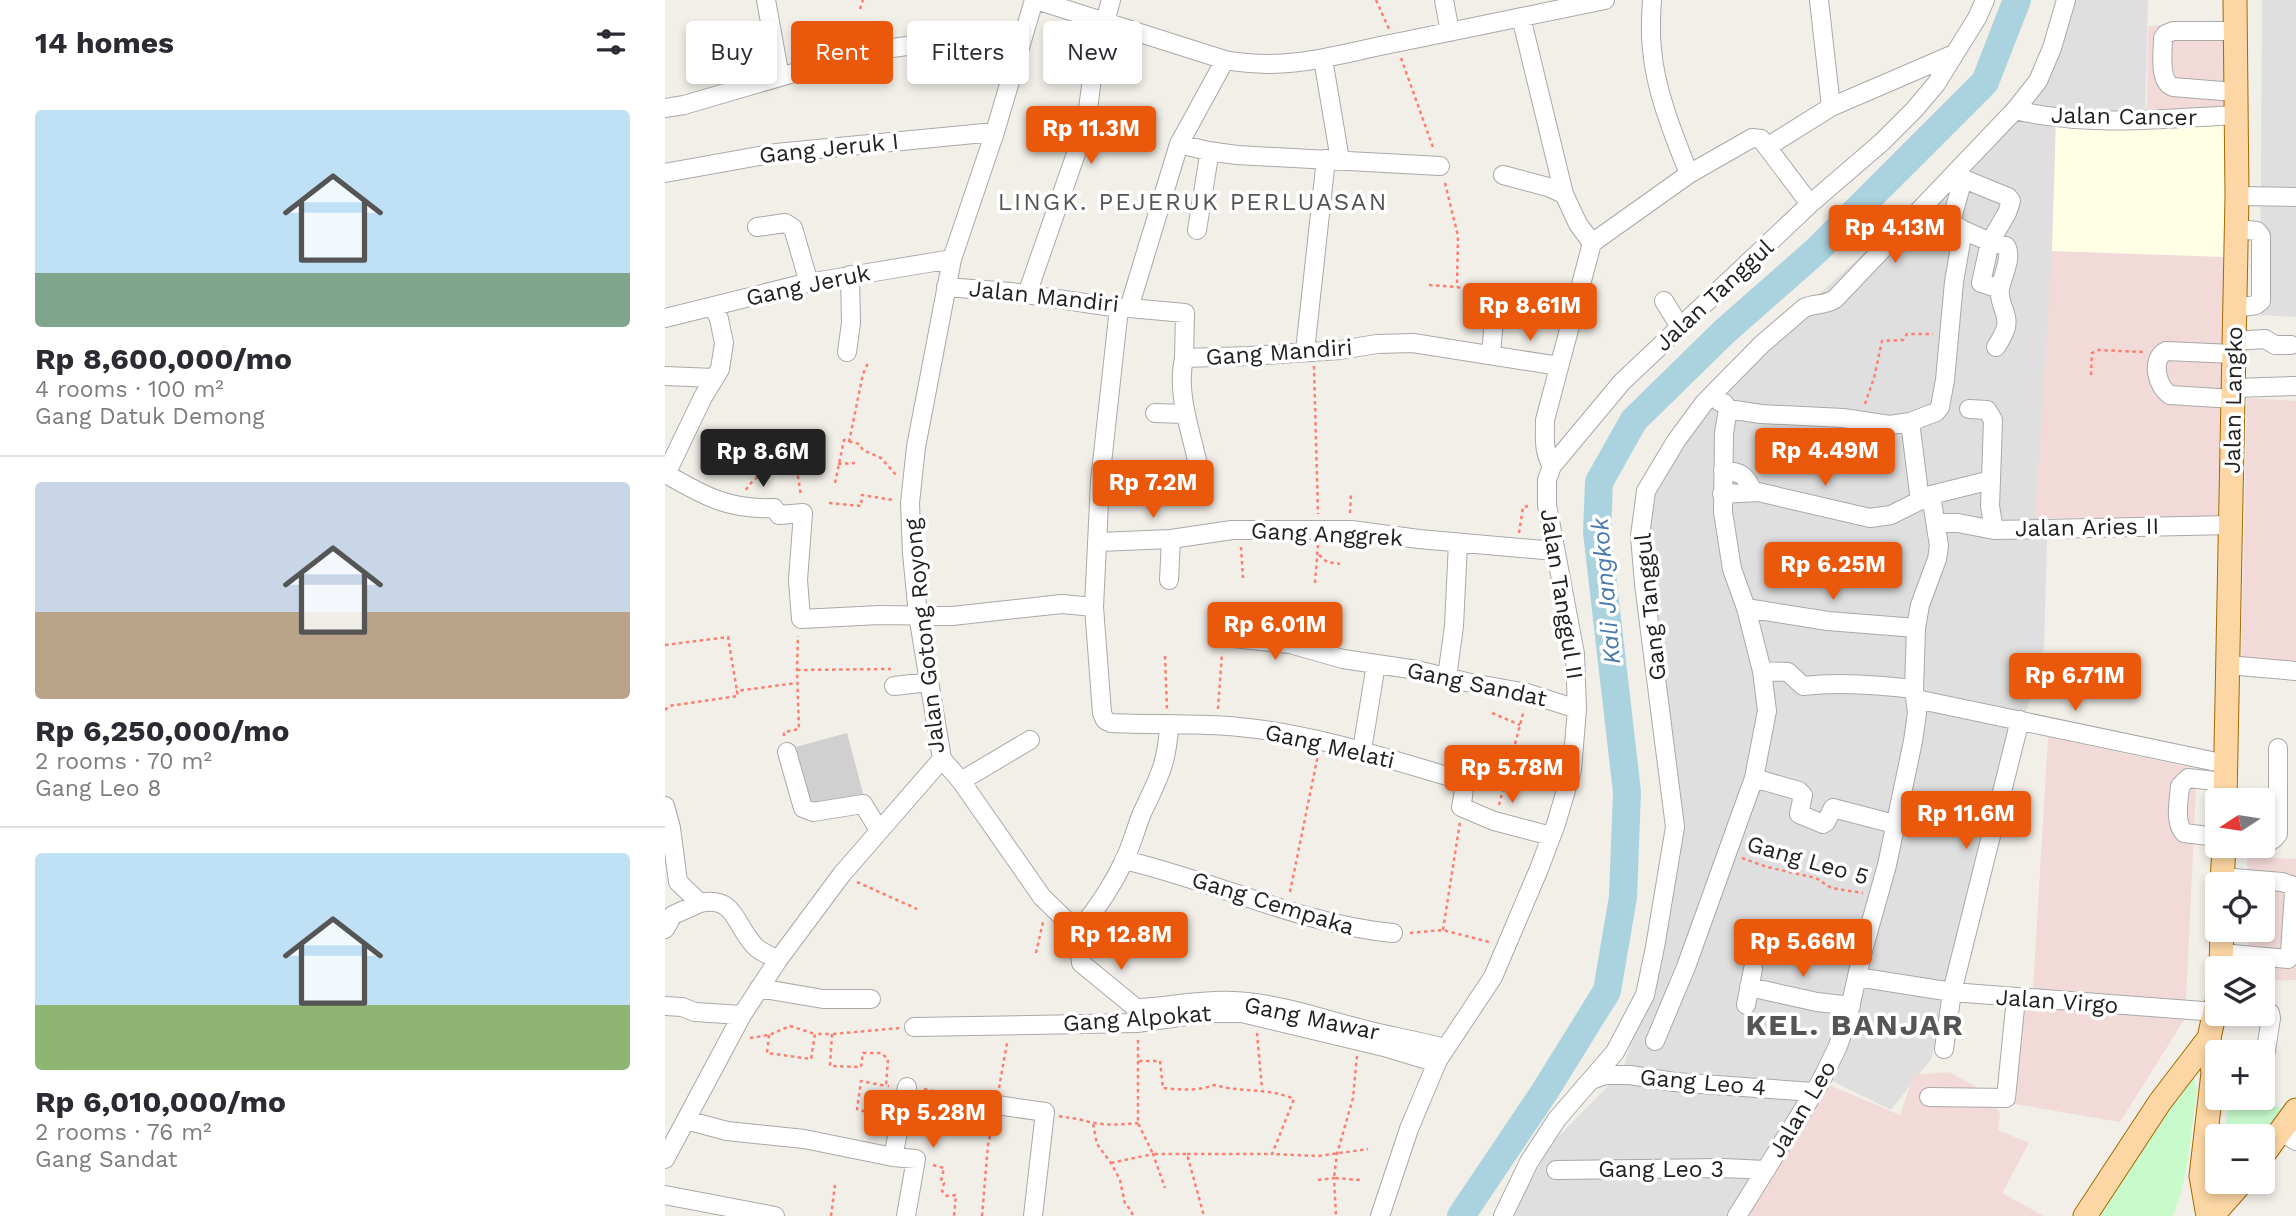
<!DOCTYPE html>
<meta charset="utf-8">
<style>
body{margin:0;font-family:"Work Sans",sans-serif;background:#f7f7f7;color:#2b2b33;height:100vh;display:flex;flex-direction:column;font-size:26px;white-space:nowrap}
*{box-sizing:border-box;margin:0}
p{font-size:23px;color:#7c7c81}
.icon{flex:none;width:38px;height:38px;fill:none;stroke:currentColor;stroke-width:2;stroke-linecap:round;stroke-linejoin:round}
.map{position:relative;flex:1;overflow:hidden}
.panel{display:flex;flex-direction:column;background:#fff;width:665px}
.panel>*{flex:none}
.top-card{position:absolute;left:21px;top:21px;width:665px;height:63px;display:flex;gap:14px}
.needle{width:46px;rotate:258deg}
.controls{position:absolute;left:1540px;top:788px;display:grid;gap:14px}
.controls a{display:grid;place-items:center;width:70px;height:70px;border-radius:7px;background:#fff;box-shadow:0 4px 10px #0003;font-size:35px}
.price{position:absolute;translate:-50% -60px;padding:0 16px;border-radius:7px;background:#ea580c;color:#fff;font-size:23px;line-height:46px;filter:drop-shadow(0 2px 4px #0008)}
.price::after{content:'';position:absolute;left:50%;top:42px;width:21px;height:16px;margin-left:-10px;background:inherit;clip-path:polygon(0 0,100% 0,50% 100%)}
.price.on{background:#222;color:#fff}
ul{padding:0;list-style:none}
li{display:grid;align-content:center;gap:14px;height:371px;padding:0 35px}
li+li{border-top:2px solid #e1e1e2}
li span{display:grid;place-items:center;height:217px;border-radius:7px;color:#555}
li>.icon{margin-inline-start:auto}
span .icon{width:126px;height:126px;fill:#fffc;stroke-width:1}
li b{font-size:30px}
h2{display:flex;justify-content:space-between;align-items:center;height:84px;padding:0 35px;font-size:30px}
.tag{padding:0 24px;border-radius:7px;background:#fff;box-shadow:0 4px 10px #0003;font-size:24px;line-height:63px}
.tag.on{background:#ea580c;color:#fff}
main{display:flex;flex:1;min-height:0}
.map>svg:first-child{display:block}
.residential{fill:#e0dfdf}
.commercial{fill:#f2dad9}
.education{fill:#ffffe5}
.religious{fill:#d0d0d0}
.park{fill:#c8facc}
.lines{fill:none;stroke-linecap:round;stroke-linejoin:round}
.river{stroke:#aad3df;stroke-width:28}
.minor-casing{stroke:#a9a9a9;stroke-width:20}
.major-casing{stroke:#a06b00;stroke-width:25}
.path{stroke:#fa8072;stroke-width:2.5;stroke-dasharray:3.5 3.5;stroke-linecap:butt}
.minor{stroke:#fff;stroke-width:18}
.major{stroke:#fcd6a4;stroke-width:23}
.labels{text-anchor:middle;stroke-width:7;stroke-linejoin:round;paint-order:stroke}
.street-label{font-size:23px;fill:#222;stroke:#fff}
.neighbourhood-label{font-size:24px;letter-spacing:2px;fill:#555;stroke:#fff}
.water-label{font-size:24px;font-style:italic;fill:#4a7aab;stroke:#fff}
.district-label{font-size:30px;font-weight:bold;letter-spacing:2px;fill:#555;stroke:#fff}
</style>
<main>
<section class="panel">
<h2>14 homes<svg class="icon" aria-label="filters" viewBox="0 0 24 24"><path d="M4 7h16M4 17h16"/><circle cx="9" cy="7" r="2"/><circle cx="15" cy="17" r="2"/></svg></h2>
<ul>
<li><span style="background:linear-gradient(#bfe0f5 75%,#7fa58c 0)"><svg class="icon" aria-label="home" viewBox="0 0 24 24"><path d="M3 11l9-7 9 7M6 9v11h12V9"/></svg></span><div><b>Rp 8,600,000/mo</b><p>4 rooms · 100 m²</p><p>Gang Datuk Demong</p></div></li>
<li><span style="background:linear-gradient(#c9d6e8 60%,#b9a48a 0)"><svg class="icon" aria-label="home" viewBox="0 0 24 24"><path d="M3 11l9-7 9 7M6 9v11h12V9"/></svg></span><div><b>Rp 6,250,000/mo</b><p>2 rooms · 70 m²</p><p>Gang Leo 8</p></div></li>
<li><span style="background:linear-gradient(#bfe0f5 70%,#8fb573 0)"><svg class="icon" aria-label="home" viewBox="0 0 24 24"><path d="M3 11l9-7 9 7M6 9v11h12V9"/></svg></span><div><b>Rp 6,010,000/mo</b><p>2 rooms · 76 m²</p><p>Gang Sandat</p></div></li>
</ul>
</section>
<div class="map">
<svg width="1631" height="1216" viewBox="0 0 1631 1216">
<rect width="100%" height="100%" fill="#f2efe9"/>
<path class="residential" d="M1402 0H1483L1480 120 1389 267 1380 405 1382 541 1379 647 1266 1059 1226 1110 1151 1073 1065 1216H845L888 1142 957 1072 1000 936 1011 780 981 650 966 541 983 476 1067 374 1281 178 1374 66Z
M1597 0H1631V317L1595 315Z"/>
<path class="commercial" d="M1569 22 1567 112 1482 111 1483 26Z
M1387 251 1564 257 1553 517 1370 518Z
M1582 398 1631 401V673L1576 669Z
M1383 737 1532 769 1521 1001 1368 989Z
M1582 857 1631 859V980L1598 981V968H1584L1583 929H1598V884H1582Z
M1353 1004 1519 1020 1455 1122 1332 1101Z
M1284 1072 1310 1086 1335 1113 1333 1130 1364 1143 1337 1193 1379 1216H1083L1162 1084 1235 1115 1249 1075Z"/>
<path class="education" d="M1391 119 1566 124 1564 257 1387 251Z"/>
<path class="religious" d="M182 733 199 797 140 812 123 749Z"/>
<path class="park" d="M1525 1077 1529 1078 1532 1089C1526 1131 1524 1176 1508 1216H1433Z
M1565 1097H1577L1617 1108 1596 1136H1559Z"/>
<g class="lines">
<path class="river" d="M796 1216 880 1091 942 991 958 897 962 792 932 532 934 482 969 420 1060 331 1151 251 1320 82 1352 0"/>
<defs>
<path id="minor" d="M101 0 115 77
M371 0 560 60C626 72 671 54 735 42 803 28 872 14 940 0
M779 0 785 32
M1154 0 1166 107
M856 17 899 194 913 224 927 243
M658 59 675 160
M1570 92 1508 87C1493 81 1498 53 1498 38L1501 34 1508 31H1570
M0 108 19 105 204 51 288 40 356 44
M1350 110C1421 127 1497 119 1569 115
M514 144 543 151 572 155 775 166
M1102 147 1145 204
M0 173 111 153 330 132
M1024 174 1087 138 1096 139 1102 147 1166 107 1289 54
M838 175 883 187 899 194
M1289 175 1343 197 1346 201 1342 213 1325 242 1341 246C1348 258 1337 276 1335 289 1333 304 1344 313 1341 327 1339 334 1335 341 1331 347
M1572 196 1631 197
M92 227 120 223 128 228 144 283
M532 230 543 162V151
M1298 230 1325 242 1316 283 1335 289
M927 243 1024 174C1009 136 990 90 987 49 985 33 986 16 987 0
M281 287 346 292 454 308H464L514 144 560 60
M362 294 421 125 429 62 446 0
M999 301 1015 327
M48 306 54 319 59 343 55 369 38 397 1 474C39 496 64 510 109 508L114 515 138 513 133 580 136 619 215 615 287 616 397 604 429 607
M454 308 435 481 429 607 437 713 440 720 446 723C488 725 532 723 574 727 649 734 720 758 792 779 802 786 798 796 796 807L829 821 886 836
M464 308 520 313 519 358 584 356 675 350 712 344 748 343 894 366
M1570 308 1591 305 1596 301V236L1592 231 1571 229
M0 318 137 284 287 259
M1569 341 1600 339 1610 345H1626
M640 351 661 159
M182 352 186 323 185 275
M826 354 831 297
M1568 354 1501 351C1485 359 1492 387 1505 395L1569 399
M519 358C511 393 526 431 533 465
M0 376 49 378
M1569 388 1631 386
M1055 402 1059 403 1063 409 1096 414 1178 418 1225 425 1245 422 1271 412 1275 407 1280 380 1289 282 1298 230 1289 224 1287 218 1298 179
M490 413 521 414
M1245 422 1255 501
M887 466 957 382 1145 204 1217 142 1249 110 1271 84 1312 18 1320 0
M1058 471C1076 471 1082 476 1088 492
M1326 480 1325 506 1329 530 1566 525
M1057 494 1093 492 1205 518 1226 515 1266 495
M1272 523H1293L1329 530
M434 542 506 539 567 530H686L754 539 890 551
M504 580 506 539
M1081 608 1163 621 1251 628
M559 637 625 644 678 659 752 670 801 682 862 693 912 709
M1562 665 1631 671
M1097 671 1123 672 1138 686C1175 682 1212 685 1249 689
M782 677 789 626 793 543
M229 686 264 682
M1251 699 1561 764
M697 750 711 664
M122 752 138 808 148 812 198 804 214 830
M277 759 296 781 377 897 413 932C431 910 448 885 460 859 467 844 471 828 477 813 493 779 502 765 504 726
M1089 778 1134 791 1138 795 1134 814 1158 824 1161 822 1168 808 1229 824
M296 781 365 740
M0 806 6 828 13 882 35 903C73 895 70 930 93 949 99 953 107 957 113 960
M1552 837 1519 833C1509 822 1514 800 1515 786L1523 778 1560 782
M1559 846C1579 846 1600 852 1613 834V748
M459 860C550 881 635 924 728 933
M0 929 8 915 35 903
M413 932 416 963 471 1008V1018
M1557 953 1623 959 1625 952 1629 892 1626 885 1617 882 1557 877
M1192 977 1287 992 1551 1012
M1084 987 1152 1002 1186 1006
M94 988 158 999H206
M1081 1005 1088 969
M0 1006 17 1007 30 1012 77 1015
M471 1008C503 1007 536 999 568 1001 615 1003 660 1020 705 1031 730 1037 754 1041 779 1048
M1598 1009 1605 1013 1606 1018 1600 1056 1598 1058
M249 1027 472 1023 541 1013H577L719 1047 772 1063
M990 1041 1021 967 1089 778 1102 711 1097 671 1081 608 1067 569 1058 512 1059 433 1063 409
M1279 1049 1287 992 1355 720
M929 1079 940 1075H965L1009 1082 1148 1092
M1264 1097 1341 1098 1351 998
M332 1105 380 1112 368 1216
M21 1120 62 1131 139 1139 228 1157
M1615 1131 1631 1141
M0 1159 77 1015 113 960 177 874 277 759 253 615 247 553 245 503 251 447 287 259 330 132 369 0
M891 1170 1058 1168 1101 1170
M0 1195 110 1216
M241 1216 251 1159 228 1157 242 1087
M715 1216 744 1129 773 1060 828 977 874 869 891 824 907 770 912 709 910 654 882 505V480L887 466C878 451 880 437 880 420L927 243
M838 1216 864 1162 892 1119 950 1052 980 995 990 947 1010 827 979 584 975 536 981 491 1011 441 1039 403 1097 344 1139 308C1149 303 1159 306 1170 299L1350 110 1373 81 1387 48 1401 0
M1072 1216 1156 1081 1173 1046 1183 1017 1197 954 1222 865 1248 741 1252 713 1249 689 1251 628 1255 605 1272 559 1274 546 1266 495 1326 480 1328 420 1322 410 1304 409"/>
<path id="major" d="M1560 800 1572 196 1570 0
M1557 884 1559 845
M1556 968 1557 929
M1598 1155 1631 1110
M1420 1216 1495 1102 1544 1038
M1543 1216 1536 1176 1548 1073 1544 1038 1552 1002
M1547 1216 1578 1181"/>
</defs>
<use href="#minor" class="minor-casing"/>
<use href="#major" class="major-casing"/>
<path class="path" d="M711 0 724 29
M195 9 198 0
M736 58 769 150
M780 183 793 236 792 287
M764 285 792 287 817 293
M848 299 893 304
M649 366 653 514
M1426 375 1427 353 1434 350 1478 352
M1200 404 1209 378 1217 341 1238 340 1242 334H1268
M184 442 198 374 203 363
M173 464 190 463
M170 483 179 440 194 444 198 450 216 458 232 476
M81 490C91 472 113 468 131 464L136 496
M164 503 196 506 197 495 228 500
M685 513 686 493
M854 533 858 507 866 506
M576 547 578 578
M654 555 662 562 675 564
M650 583 653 545
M0 645 63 637 72 691
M500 656 502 709
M132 670 226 669
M553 709 557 653
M0 710 4 706 73 696 72 691 131 683
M827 713 855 725
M119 736V732L134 729 132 670 133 636
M834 805 859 710
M1077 858 1102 867 1151 878 1166 888 1198 893
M192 882 252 909
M625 892 653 755
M778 930 795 822
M745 933 778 930 824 942
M371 953 378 922
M592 1033 597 1089
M168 1034 235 1028
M104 1035 102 1053 146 1059 150 1034H167L165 1066 196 1067 198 1053H216L223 1059 221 1086H224
M85 1038 104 1035 125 1026 150 1034
M473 1040V1123L488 1154H522L539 1216
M692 1056 688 1098 672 1154 669 1178 696 1180
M474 1061H495L498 1088C514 1090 534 1091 549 1085 578 1093 601 1087 629 1099L607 1154 654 1156 703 1149
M334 1088 342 1043
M259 1089 317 1101
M394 1116C402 1118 409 1118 417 1120 436 1126 453 1125 473 1123
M220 1118 192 1109 196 1081 221 1086
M428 1124 432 1144 446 1163 455 1180 460 1204 466 1210 468 1216
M250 1126 298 1135
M279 1131 287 1094
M522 1154H607
M446 1163 488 1154 500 1188
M268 1165 279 1168 276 1181 279 1183 277 1191 282 1196 291 1195 289 1216
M653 1180 669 1178 671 1216
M166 1216 170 1185
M317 1216 323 1145 329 1119"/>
<use href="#minor" class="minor"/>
<use href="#major" class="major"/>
</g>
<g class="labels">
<g class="street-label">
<text transform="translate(1459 116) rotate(1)" y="8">Jalan Cancer</text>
<text transform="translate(164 148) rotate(-6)" y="8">Gang Jeruk I</text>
<text transform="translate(143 285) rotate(-12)" y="8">Gang Jeruk</text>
<text transform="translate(1049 295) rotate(-43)" y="8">Jalan Tanggul</text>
<text transform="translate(379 296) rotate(6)" y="8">Jalan Mandiri</text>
<text transform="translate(614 352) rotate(-4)" y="8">Gang Mandiri</text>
<text transform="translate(1568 400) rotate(-89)" y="8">Jalan Langko</text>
<text transform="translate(1422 527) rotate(-1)" y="8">Jalan Aries II</text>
<text transform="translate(662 534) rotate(3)" y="8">Gang Anggrek</text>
<text transform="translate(897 594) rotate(81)" y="8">Jalan Tanggul II</text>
<text transform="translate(985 607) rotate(-96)" y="8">Gang Tanggul</text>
<text transform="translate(259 636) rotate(-96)" y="8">Jalan Gotong Royong</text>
<text transform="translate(812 684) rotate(12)" y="8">Gang Sandat</text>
<text transform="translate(665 746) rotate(13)" y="8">Gang Melati</text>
<text transform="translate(1143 860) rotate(16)" y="8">Gang Leo 5</text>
<text transform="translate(608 903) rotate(17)" y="8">Gang Cempaka</text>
<text transform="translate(1392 1001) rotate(4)" y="8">Jalan Virgo</text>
<text transform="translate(472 1018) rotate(-4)" y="8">Gang Alpokat</text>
<text transform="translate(647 1018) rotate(12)" y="8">Gang Mawar</text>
<text transform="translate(1038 1082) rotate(5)" y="8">Gang Leo 4</text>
<text transform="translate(1137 1109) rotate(-59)" y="8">Jalan Leo</text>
<text x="996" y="1177">Gang Leo 3</text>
</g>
<g class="neighbourhood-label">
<text x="528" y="210">LINGK. PEJERUK PERLUASAN</text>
</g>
<g class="water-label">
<text transform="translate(941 591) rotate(-95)" y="8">Kali Jangkok</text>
</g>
<g class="district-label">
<text x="1190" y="1035">KEL. BANJAR</text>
</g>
</g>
</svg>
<div class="controls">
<a><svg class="needle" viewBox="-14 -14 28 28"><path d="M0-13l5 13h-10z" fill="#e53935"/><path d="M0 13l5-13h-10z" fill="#7c7c81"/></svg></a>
<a><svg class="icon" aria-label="locate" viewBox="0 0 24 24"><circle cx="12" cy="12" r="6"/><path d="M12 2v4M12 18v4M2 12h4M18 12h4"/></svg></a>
<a><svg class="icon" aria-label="layers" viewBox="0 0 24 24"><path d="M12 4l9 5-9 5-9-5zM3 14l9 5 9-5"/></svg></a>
<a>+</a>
<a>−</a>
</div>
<b class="price" style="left:426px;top:166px">Rp 11.3M</b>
<b class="price" style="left:1230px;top:265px">Rp 4.13M</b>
<b class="price" style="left:865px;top:343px">Rp 8.61M</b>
<b class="price" style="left:1160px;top:488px">Rp 4.49M</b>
<b class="price on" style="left:98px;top:489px">Rp 8.6M</b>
<b class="price" style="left:488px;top:520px">Rp 7.2M</b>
<b class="price" style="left:1168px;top:602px">Rp 6.25M</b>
<b class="price" style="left:610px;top:662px">Rp 6.01M</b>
<b class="price" style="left:1410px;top:713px">Rp 6.71M</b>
<b class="price" style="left:847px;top:805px">Rp 5.78M</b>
<b class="price" style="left:1301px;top:851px">Rp 11.6M</b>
<b class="price" style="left:456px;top:972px">Rp 12.8M</b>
<b class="price" style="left:1138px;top:979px">Rp 5.66M</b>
<b class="price" style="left:268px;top:1150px">Rp 5.28M</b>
<div class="top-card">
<a class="tag">Buy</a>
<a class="tag on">Rent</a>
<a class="tag">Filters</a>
<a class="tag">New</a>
</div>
</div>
</main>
